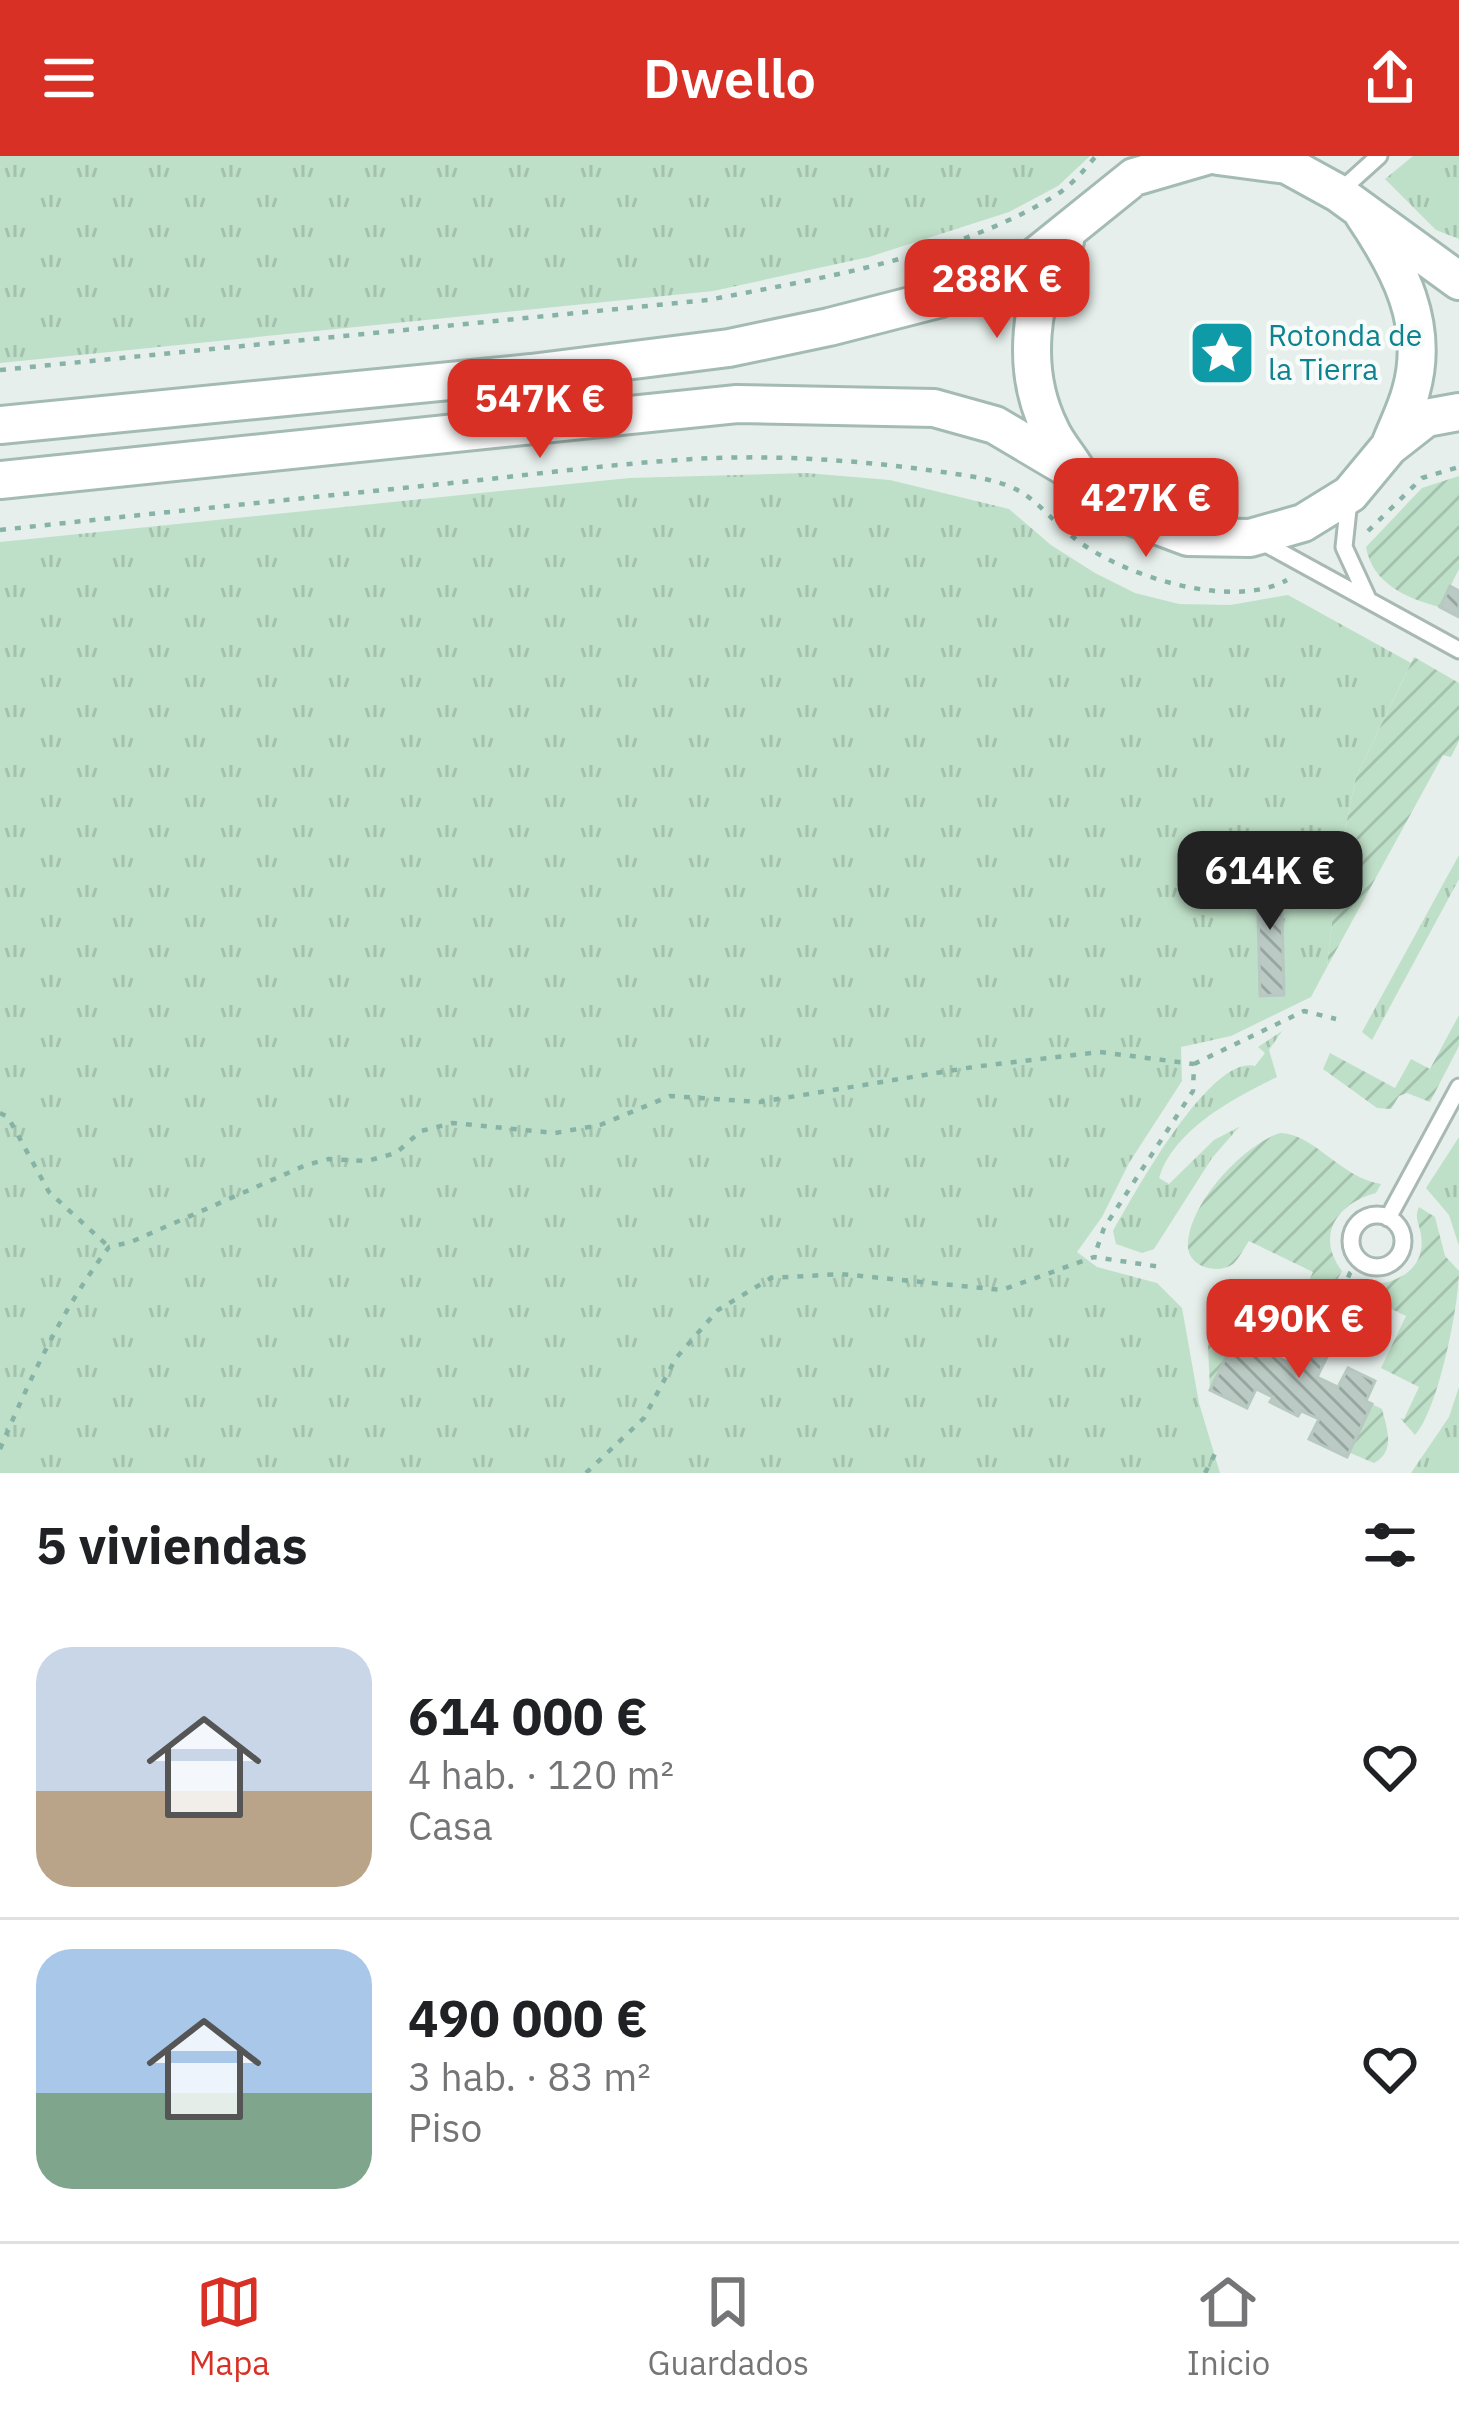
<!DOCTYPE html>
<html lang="es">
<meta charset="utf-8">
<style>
body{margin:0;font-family:"IBM Plex Sans",sans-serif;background:#f2f2f2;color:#202124;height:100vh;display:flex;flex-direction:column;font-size:45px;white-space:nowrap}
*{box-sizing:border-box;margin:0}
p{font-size:39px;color:#757577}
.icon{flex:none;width:66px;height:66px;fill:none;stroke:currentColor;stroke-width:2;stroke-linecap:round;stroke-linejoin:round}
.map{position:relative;height:1317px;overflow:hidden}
.panel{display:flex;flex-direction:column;background:#fff;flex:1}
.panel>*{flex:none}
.price{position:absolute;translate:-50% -102px;padding:0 27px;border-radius:24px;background:#d93025;color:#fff;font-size:39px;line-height:78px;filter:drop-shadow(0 3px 6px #0008)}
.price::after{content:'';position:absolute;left:50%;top:72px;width:36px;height:27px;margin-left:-18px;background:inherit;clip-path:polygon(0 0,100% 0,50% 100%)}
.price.active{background:#222;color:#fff}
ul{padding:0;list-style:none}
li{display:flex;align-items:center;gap:36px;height:300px;padding:0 36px}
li+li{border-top:3px solid #e0e0e0}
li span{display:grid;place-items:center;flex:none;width:336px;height:240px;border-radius:36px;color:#555}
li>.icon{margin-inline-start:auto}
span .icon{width:144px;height:144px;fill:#fffc;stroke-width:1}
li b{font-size:51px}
h2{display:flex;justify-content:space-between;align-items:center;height:144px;padding:0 36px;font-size:51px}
header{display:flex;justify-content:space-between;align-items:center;height:156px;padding:0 36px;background:#d93025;color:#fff;font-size:54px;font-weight:600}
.tabs{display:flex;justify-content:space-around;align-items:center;height:168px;border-top:3px solid #e0e0e0;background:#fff;font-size:33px;color:#757577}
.tabs a{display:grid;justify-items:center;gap:6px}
.tabs .active{color:#d93025}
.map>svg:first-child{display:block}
.grass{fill:url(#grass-tufts)}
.garden{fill:url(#garden-furrows)}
.building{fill:url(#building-back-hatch);stroke:#b8c9c2;stroke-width:3}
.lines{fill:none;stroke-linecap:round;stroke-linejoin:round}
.service-casing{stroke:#a8b8b2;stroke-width:21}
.secondary-casing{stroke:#a4bbb3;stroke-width:42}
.path{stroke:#86b3a5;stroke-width:4.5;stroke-dasharray:6 9;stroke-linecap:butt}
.service{stroke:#fff;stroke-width:15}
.secondary{stroke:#fff;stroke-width:36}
.labels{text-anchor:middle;stroke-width:9;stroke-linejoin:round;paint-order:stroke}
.culture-label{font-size:30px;fill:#0d838f;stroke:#f7fbf9;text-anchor:start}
</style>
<header><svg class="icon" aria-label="menu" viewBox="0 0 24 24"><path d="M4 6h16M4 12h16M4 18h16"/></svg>Dwello<svg class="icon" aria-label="share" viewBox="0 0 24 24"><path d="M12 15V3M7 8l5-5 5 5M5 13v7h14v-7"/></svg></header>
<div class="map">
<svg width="1459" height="1317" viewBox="0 0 1459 1317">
<defs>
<pattern id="grass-tufts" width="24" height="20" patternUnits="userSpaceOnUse" patternTransform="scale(3)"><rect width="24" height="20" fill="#bfe0c8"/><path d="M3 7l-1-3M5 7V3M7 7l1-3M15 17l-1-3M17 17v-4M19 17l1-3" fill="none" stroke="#a4c1ad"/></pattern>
<pattern id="garden-furrows" width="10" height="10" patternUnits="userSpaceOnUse" patternTransform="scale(3)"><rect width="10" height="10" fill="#bfe0c8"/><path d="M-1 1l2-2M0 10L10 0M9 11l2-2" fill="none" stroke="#a4c1ad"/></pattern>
<pattern id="building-back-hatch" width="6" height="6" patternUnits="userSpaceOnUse" patternTransform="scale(3)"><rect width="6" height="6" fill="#bbcac4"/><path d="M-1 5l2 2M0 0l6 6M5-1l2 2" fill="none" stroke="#98a6a0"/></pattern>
</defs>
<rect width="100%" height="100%" fill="#e6efeb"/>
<path class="grass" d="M0 0H1090L1058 30 1009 56 869 101 713 135 0 207Z
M1413 0H1459V83L1436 74 1385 23Z
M806 317 890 324 1009 353 1051 389 1095 417 1135 437 1179 448 1230 449 1288 439 1411 507 1356 621 1339 703 1327 811 1311 841 1231 880 1181 891 1182 925 1129 1007 1102 1061 1077 1096 1097 1111 1157 1127 1182 1152 1199 1247 1220 1317H0V386L629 322Z
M1459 699V723L1372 884 1362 876Z
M1282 875 1269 894 1277 921C1235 941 1173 974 1159 1022L1169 1028 1214 984 1239 971 1212 1002 1154 1093 1142 1097 1116 1088 1113 1075C1133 1040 1210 898 1255 910L1265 897 1258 891Z
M1459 981V1090L1449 1059 1426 1032Z
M1459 1231V1317H1411L1449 1261Z"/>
<path class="garden" d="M1459 320V413L1440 451C1407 443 1372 427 1366 391L1422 332Z
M1414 501 1459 527V585L1451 601 1443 599 1327 811 1339 703 1356 621Z
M1459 859V890L1430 946 1407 937 1399 940 1391 953 1377 952 1323 913 1330 897 1395 932 1411 903 1430 913Z
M1280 977C1313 977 1343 1023 1381 1028L1376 1037C1337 1047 1315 1080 1342 1115L1326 1144 1305 1134 1313 1116 1249 1085C1244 1092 1239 1103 1233 1108 1218 1119 1189 1111 1188 1091 1187 1049 1243 989 1280 977Z
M1419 1051 1435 1061 1445 1100 1459 1115C1459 1149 1438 1255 1415 1279L1400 1262 1404 1263 1419 1231 1381 1212 1406 1160 1379 1147 1370 1165 1348 1154 1362 1129C1392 1130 1427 1116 1421 1079 1419 1066 1414 1062 1419 1051Z
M1207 1167 1236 1181 1210 1234Z
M1372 1248 1382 1253C1387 1273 1396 1295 1374 1307L1348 1296Z"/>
<path class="building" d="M1450 430 1459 435V461L1440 451Z
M1281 714 1284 839 1260 840 1257 715Z
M1326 1144 1344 1153 1327 1187 1333 1189 1317 1221 1338 1231 1348 1212 1375 1225 1366 1245 1372 1248 1347 1301 1309 1283 1319 1263 1301 1255 1298 1260 1270 1246 1273 1241 1256 1233 1247 1252 1210 1234 1236 1181 1244 1185 1253 1165 1281 1178 1271 1198 1288 1206 1304 1175 1310 1178Z"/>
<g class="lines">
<defs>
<path id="service" d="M1338 37 1379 0
M1349 344 1344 391 1367 441
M1264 387 1459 494
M1351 1085a26 26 0 1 1 52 0a26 26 0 1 1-52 0Z
M1388 1062 1459 931"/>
<path id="secondary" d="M1218 0 1287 9
M1279 0 1287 9 1338 37 1459 125
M1363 58C1399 111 1430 168 1411 235 1406 254 1397 271 1390 289
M1065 85C1028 136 1021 215 1050 273 1056 287 1067 299 1075 312
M0 269 531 217 729 192 829 171 938 143 1026 108 1134 21 1206 0
M0 324 737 248 934 252 995 269 1081 320 1129 359 1188 381 1250 382 1303 367 1350 338 1389 291 1426 262 1459 256"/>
</defs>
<use href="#service" class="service-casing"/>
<use href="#secondary" class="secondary-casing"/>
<path class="path" d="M0 214 708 144C822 122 957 100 1056 39 1071 30 1085 13 1096 0
M0 374C147 358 295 343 442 328 532 319 623 306 714 302 801 299 890 307 975 321 1032 331 1034 349 1073 381 1119 419 1231 455 1287 424
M1368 375 1422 322 1459 311
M1194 908 1304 855 1336 863
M0 957 8 961 49 1036 109 1091
M1336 1149 1350 1117 1361 1105
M0 1293C30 1223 62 1153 109 1091L131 1086 306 1009 329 1003 367 1005 396 997 421 975 453 967 555 977 600 969 670 940 760 946 973 911 1100 896 1194 908 1193 935 1104 1072 1094 1101
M586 1317 644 1262 676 1202 718 1154 771 1122 841 1118 1002 1134 1094 1101 1161 1111
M1205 1317 1217 1294"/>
<use href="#service" class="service"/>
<use href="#secondary" class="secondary"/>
</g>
<defs>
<symbol id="sight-square" viewBox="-11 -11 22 22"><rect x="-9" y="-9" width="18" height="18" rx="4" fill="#0f9aa8" stroke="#f7fbf9"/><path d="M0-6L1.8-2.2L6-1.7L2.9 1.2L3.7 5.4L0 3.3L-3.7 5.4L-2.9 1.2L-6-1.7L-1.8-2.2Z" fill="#fff"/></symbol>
</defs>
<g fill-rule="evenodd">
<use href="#sight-square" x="1184" y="159" width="76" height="76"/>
</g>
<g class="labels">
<g class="culture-label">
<text x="1268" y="190">Rotonda de<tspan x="1268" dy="34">la Tierra</tspan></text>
</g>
</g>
</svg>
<b class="price" style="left:997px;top:185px">288K €</b>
<b class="price" style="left:540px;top:305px">547K €</b>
<b class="price" style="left:1146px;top:404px">427K €</b>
<b class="price active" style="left:1270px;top:777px">614K €</b>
<b class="price" style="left:1299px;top:1225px">490K €</b>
</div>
<section class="panel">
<h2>5 viviendas<svg class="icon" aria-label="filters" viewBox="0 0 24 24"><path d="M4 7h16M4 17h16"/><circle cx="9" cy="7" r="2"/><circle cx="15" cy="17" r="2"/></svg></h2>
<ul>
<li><span style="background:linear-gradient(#c9d6e8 60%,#b9a48a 0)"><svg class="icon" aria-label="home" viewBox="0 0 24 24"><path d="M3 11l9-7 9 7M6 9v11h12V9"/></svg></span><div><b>614 000 €</b><p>4 hab. · 120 m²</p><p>Casa</p></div><svg class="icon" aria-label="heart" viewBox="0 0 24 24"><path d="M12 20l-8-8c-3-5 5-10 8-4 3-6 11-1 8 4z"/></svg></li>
<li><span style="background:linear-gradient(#a9c7e8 60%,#7fa58c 0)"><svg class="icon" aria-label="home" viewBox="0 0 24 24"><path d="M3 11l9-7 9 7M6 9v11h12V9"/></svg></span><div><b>490 000 €</b><p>3 hab. · 83 m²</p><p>Piso</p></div><svg class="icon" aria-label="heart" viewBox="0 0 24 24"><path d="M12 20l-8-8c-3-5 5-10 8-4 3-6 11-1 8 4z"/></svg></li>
</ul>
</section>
<nav class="tabs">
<a class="active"><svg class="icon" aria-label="map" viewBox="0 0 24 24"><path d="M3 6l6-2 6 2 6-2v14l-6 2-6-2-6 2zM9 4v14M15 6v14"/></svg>Mapa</a>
<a><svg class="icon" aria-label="saved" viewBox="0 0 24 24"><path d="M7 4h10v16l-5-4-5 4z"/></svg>Guardados</a>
<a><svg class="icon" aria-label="home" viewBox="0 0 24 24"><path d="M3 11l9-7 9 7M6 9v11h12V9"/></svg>Inicio</a>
</nav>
